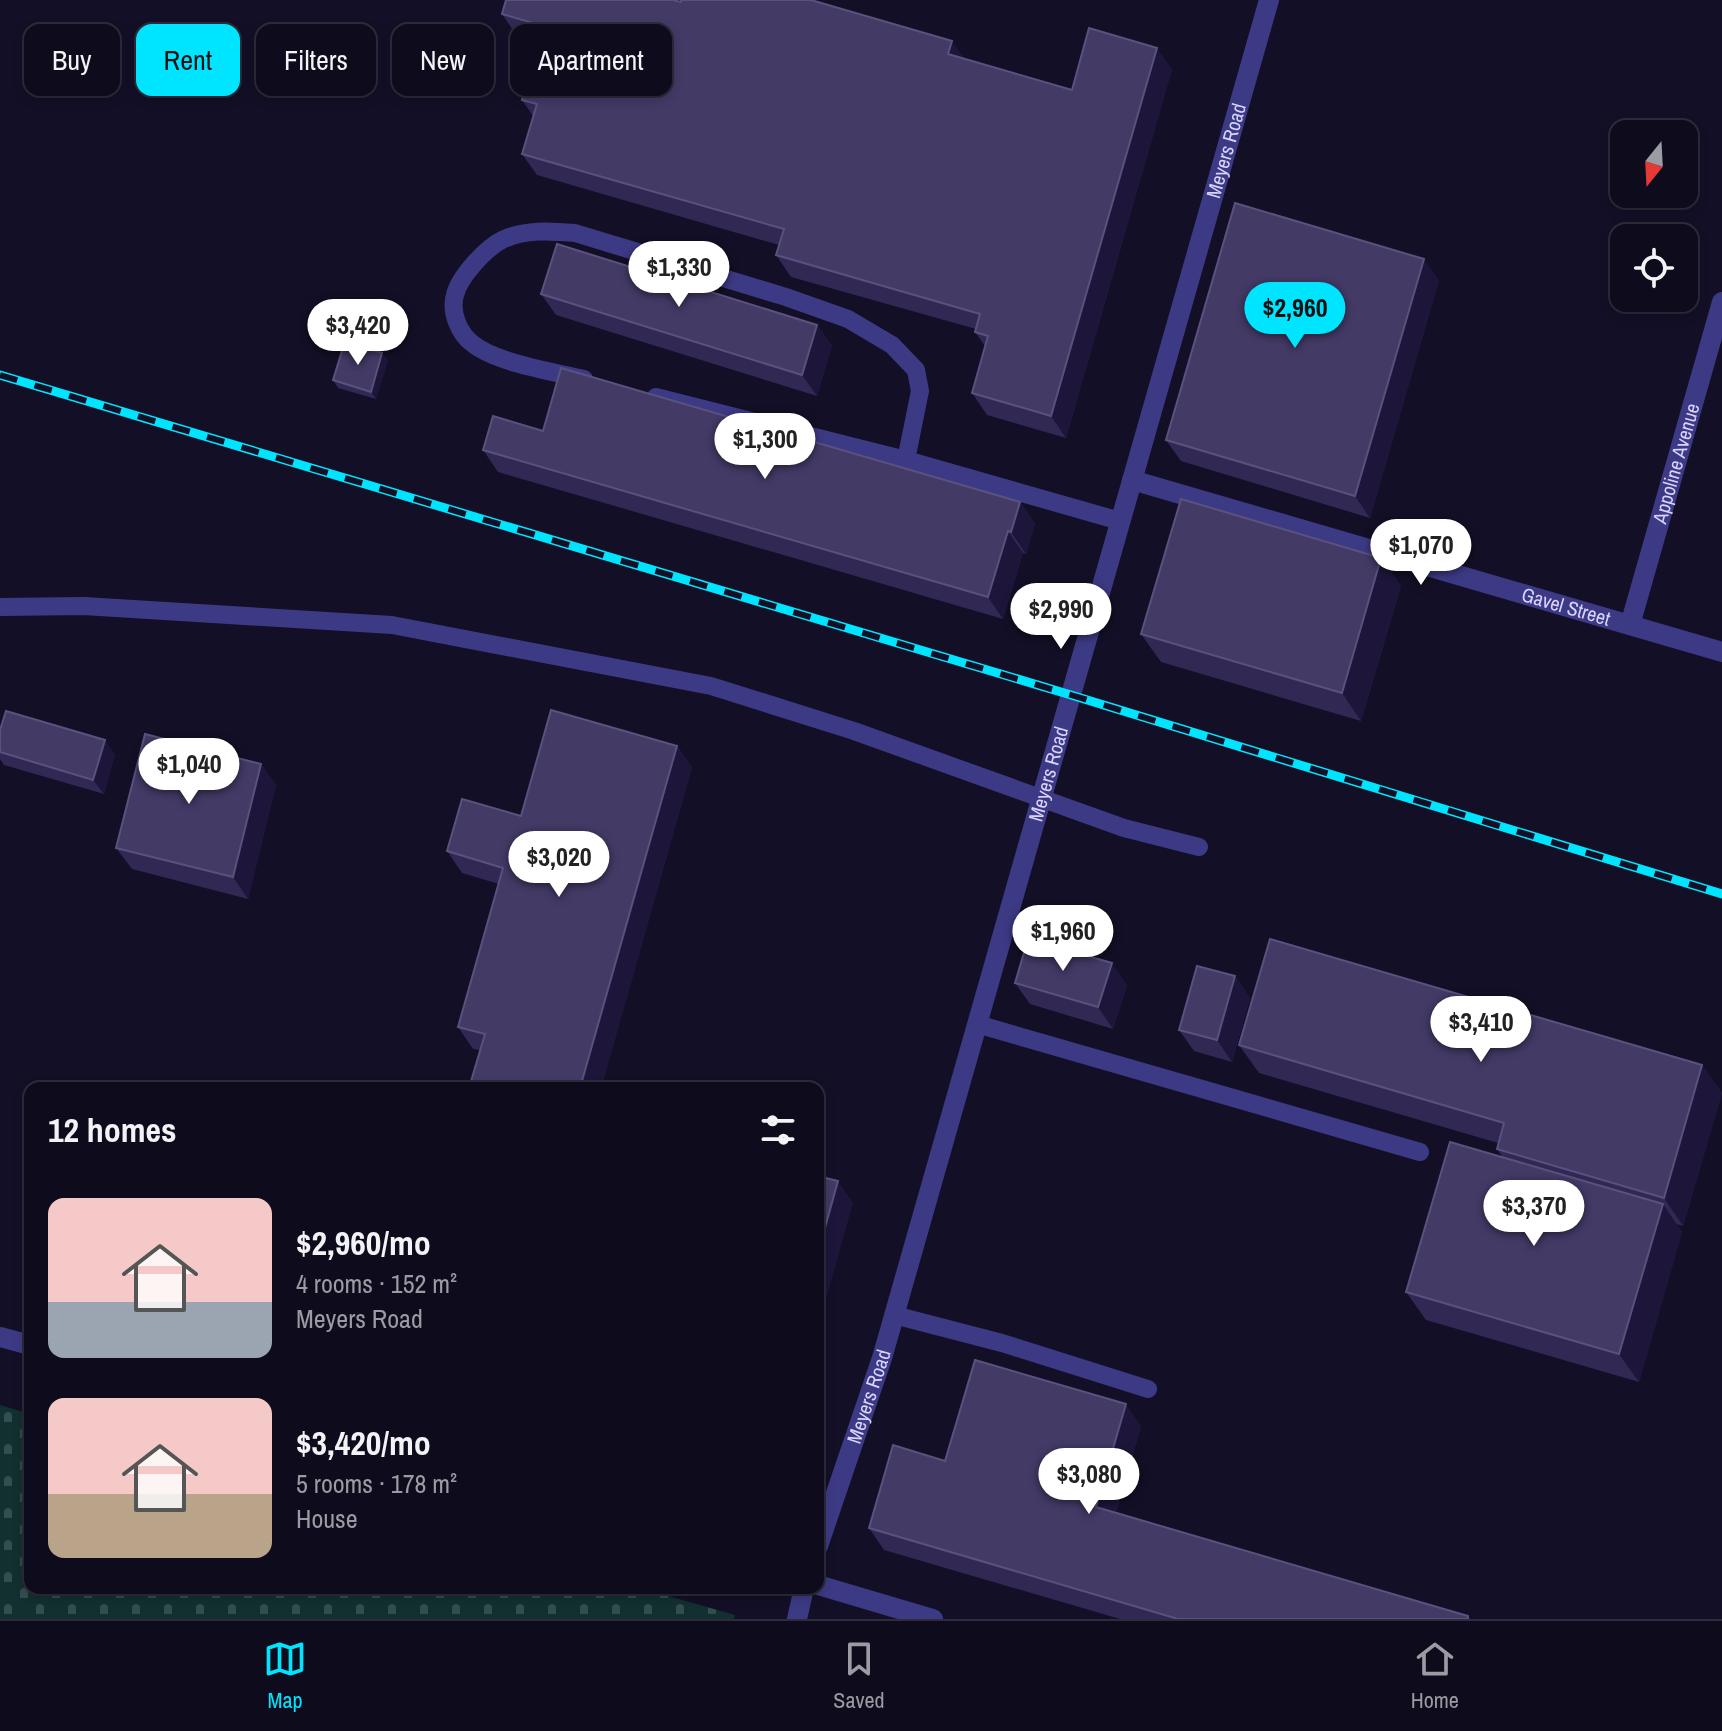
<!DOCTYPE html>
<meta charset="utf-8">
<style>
body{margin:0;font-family:"Archivo Narrow",sans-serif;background:#171425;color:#f1f3f6;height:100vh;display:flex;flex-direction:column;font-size:30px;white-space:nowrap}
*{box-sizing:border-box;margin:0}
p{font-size:26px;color:#9b9ba3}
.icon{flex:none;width:44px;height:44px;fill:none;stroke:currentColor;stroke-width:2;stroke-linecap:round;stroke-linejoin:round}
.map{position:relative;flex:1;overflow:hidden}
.details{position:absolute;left:24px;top:1082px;width:800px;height:512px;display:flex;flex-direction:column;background:#0e0b1c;border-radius:16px;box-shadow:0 4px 12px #0003,0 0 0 2px #2e2b3b}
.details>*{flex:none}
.top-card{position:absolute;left:24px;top:24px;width:800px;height:72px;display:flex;gap:16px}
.needle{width:52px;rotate:198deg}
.buttons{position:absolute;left:1610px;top:120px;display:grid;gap:16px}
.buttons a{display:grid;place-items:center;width:88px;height:88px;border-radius:16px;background:#0e0b1c;box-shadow:0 4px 12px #0003,0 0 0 2px #2e2b3b;font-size:40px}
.price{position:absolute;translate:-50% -68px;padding:0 18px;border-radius:28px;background:#fff;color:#222;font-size:26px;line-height:52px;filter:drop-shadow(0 2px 4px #0008)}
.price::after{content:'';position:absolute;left:50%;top:48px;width:24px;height:18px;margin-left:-12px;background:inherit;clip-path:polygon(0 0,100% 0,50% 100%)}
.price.active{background:#00e5ff;color:#111}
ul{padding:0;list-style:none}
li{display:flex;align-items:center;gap:24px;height:200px;padding:0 24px}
li span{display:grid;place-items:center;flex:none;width:224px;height:160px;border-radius:16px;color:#555}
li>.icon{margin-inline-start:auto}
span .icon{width:96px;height:96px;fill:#fffc;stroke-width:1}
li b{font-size:34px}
h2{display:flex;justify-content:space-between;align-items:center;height:96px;padding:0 24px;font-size:34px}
.chip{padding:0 28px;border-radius:16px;background:#0e0b1c;box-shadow:0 4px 12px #0003,0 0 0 2px #2e2b3b;font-size:28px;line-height:72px}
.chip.active{background:#00e5ff;color:#111}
.menu{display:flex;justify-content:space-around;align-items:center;height:112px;border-top:2px solid #2e2b3b;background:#0e0b1c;font-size:22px;color:#9b9ba3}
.menu a{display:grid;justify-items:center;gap:4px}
.menu .active{color:#00e5ff}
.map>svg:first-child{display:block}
.cemetery{fill:url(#cemetery-stones)}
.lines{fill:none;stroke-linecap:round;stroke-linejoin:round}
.service{stroke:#3d3a85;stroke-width:18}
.minor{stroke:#3d3a85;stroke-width:20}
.tertiary{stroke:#3d3a85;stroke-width:20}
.rail-casing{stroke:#00e5ff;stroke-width:9}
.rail{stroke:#130f26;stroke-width:6;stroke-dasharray:18;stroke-linecap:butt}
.wall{fill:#312854}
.shaded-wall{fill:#1d163a}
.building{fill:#433a66;stroke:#5a527e;stroke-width:2}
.labels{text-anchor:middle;stroke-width:8;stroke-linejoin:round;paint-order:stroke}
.street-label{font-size:20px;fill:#d9d4ff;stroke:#130f26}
</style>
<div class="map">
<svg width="1722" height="1619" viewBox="0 0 1722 1619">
<defs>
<pattern id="cemetery-stones" width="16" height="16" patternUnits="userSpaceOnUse" patternTransform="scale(2)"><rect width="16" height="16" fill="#12302f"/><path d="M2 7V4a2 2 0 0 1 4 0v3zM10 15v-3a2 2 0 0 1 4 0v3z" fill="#344d4e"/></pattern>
</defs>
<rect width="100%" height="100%" fill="#130f26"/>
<path class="cemetery" d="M0 1405 30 1414V1588H640L735 1615 734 1619H0Z"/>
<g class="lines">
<path class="service" d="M584 379C554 372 497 363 473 344 459 334 450 312 455 295 459 277 486 248 502 240 525 229 551 231 575 233L786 297 848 319 892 345 916 370 920 391 906 460
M656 397 906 460 1120 521
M0 607 84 606 392 625 711 686 854 731 1124 828 1199 847
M977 1024 1420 1152
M894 1315 1002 1343 1148 1389"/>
<g class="minor">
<path id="s1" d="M1132 480 1722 652"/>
<path id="s2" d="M1630 625 1722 302"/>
</g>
<g class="tertiary">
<path d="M0 1337 30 1345"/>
<path id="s3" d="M818 1546 882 1358 1269 0"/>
<path d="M818 1585 933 1619"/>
<path d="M797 1619 804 1588"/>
</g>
<defs>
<path id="rail" d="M0 375 1071 695 1722 894"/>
</defs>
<use href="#rail" class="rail-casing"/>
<use href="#rail" class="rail"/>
</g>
<path class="wall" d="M681 2 964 59 1072 90 1172 69 1066 438 987 415 972 393 985 346 975 332 976 329 791 277 776 255 779 245 537 175 522 154 533 116 522 100 662 82 663 78 517 36 502 14Z
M1439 280 1370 518 1181 461 1166 440Z
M541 294 817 325 832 346 817 396 556 315Z
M388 360 376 399 338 388 333 380Z
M543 431 1020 502 1035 524 1026 554 1023 553 1003 619 498 472 483 450Z
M1381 558 1401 586 1361 721 1161 662 1141 634Z
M0 730 115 754 104 794 4 765 0 759Z
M677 746 692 767 601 1088H469L480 1050 473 1049 458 1027 499 884 462 873 447 851 521 816Z
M261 764 276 785 248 899 132 869 116 848Z
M1235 976 1250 998 1232 1062 1194 1051 1179 1030Z
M1015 983 1127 985 1113 1029 1030 1004Z
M1239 1045 1702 1065 1722 1093 1683 1226 1676 1224 1682 1232 1639 1382 1426 1320 1406 1292 1503 1158 1497 1149 1498 1143 1259 1073Z
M1141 1426 1116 1512 1468 1616 1470 1619H1120L884 1550 869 1528 945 1461Z"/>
<path class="shaded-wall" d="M952 41 967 62 948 54Z
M1157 48 1172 69 1066 438 1051 416Z
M1424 259 1439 280 1370 518 1355 496Z
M817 325 832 346 817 396 802 375Z
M382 353 388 360 376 399 371 392Z
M1020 502 1035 524 1026 554 1011 532Z
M1008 531 1023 553 1003 619 988 597Z
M1381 558 1401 586 1361 721 1342 693Z
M105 740 115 754 104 794 93 780Z
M677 746 692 767 601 1088H580Z
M261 764 276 785 248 899 233 877Z
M1112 963 1127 985 1113 1029 1098 1007Z
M1235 976 1250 998 1232 1062 1217 1040Z
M1702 1065 1722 1093 1683 1226 1664 1198Z
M838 1181 853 1203 818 1328V1253Z
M1663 1204 1682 1232 1639 1382 1619 1354Z
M1126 1404 1141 1426 1111 1528 1096 1507Z"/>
<path class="building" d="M506 0H673L681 2V0H811L952 41 948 54 1072 90 1089 28 1157 48 1051 416 972 393 988 336 975 332 980 314 776 255 784 229 522 154 537 104 522 100 537 47 662 82 668 62 502 14Z
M1235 203 1424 259 1355 496 1166 440Z
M557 244 817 325 802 375 541 294Z
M345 341 382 353 371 392 333 380Z
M561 368 1020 502 1011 532 1008 531 988 597 483 450 493 416 543 431Z
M1181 499 1381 558 1342 693 1141 634Z
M551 710 677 746 580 1088H469L485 1034 458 1027 503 868 447 851 462 799 521 816Z
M6 711 105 740 93 780 0 752V730Z
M145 734 261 764 233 877 116 848Z
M1028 939 1112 963 1098 1007 1015 983Z
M1270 939 1702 1065 1664 1198 1497 1149 1504 1123 1239 1045Z
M1197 966 1235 976 1217 1040 1179 1030Z
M1450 1142 1663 1204 1619 1354 1406 1292Z
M818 1176 838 1181 818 1253Z
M975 1360 1126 1404 1096 1507 1468 1616V1619H1178L869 1528 893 1445 945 1461Z"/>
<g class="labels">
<g class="street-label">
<text dy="7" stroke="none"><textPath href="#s3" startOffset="1454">Meyers Road</textPath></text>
<text dy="7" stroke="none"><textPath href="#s2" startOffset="168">Appoline Avenue</textPath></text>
<text dy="7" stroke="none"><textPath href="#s1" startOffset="452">Gavel Street</textPath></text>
<text dy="7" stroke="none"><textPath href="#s3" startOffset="806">Meyers Road</textPath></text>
<text dy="7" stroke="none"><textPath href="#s3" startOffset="158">Meyers Road</textPath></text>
</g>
</g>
</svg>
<div class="buttons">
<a><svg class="needle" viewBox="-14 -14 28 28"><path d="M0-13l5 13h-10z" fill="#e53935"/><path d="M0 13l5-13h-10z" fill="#9b9ba3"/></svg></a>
<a><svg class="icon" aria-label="locate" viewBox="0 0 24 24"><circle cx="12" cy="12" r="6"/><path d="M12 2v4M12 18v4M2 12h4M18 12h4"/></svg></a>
</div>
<b class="price" style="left:679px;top:309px">$1,330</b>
<b class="price active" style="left:1295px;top:350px">$2,960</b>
<b class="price" style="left:358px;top:367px">$3,420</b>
<b class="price" style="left:765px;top:481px">$1,300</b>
<b class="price" style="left:1421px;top:587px">$1,070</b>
<b class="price" style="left:1061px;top:651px">$2,990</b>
<b class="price" style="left:189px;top:806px">$1,040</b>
<b class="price" style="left:559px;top:899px">$3,020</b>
<b class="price" style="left:1063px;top:973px">$1,960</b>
<b class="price" style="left:1481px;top:1064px">$3,410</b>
<b class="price" style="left:1534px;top:1248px">$3,370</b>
<b class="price" style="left:1089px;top:1516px">$3,080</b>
<div class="top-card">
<a class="chip">Buy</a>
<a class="chip active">Rent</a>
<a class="chip">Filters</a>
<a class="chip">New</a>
<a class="chip">Apartment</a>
</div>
<section class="details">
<h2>12 homes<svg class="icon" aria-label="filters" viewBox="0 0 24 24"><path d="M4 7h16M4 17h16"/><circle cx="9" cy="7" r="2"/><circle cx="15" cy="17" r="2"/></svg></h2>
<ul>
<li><span style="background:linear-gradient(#f6c9c9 65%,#9aa5b1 0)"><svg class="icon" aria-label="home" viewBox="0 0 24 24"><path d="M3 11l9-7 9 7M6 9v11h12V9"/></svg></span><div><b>$2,960/mo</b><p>4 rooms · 152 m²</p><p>Meyers Road</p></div></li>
<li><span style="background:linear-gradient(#f6c9c9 60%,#b9a48a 0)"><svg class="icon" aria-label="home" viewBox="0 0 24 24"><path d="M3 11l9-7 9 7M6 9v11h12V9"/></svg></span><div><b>$3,420/mo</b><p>5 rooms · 178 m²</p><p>House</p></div></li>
</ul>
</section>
</div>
<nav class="menu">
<a class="active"><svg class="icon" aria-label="map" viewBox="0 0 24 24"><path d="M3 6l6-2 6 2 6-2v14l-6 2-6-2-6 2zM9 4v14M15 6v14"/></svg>Map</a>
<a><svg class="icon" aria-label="saved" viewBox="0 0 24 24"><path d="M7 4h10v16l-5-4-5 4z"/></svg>Saved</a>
<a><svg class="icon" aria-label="home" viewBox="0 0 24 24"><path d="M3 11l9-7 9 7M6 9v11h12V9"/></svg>Home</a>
</nav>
